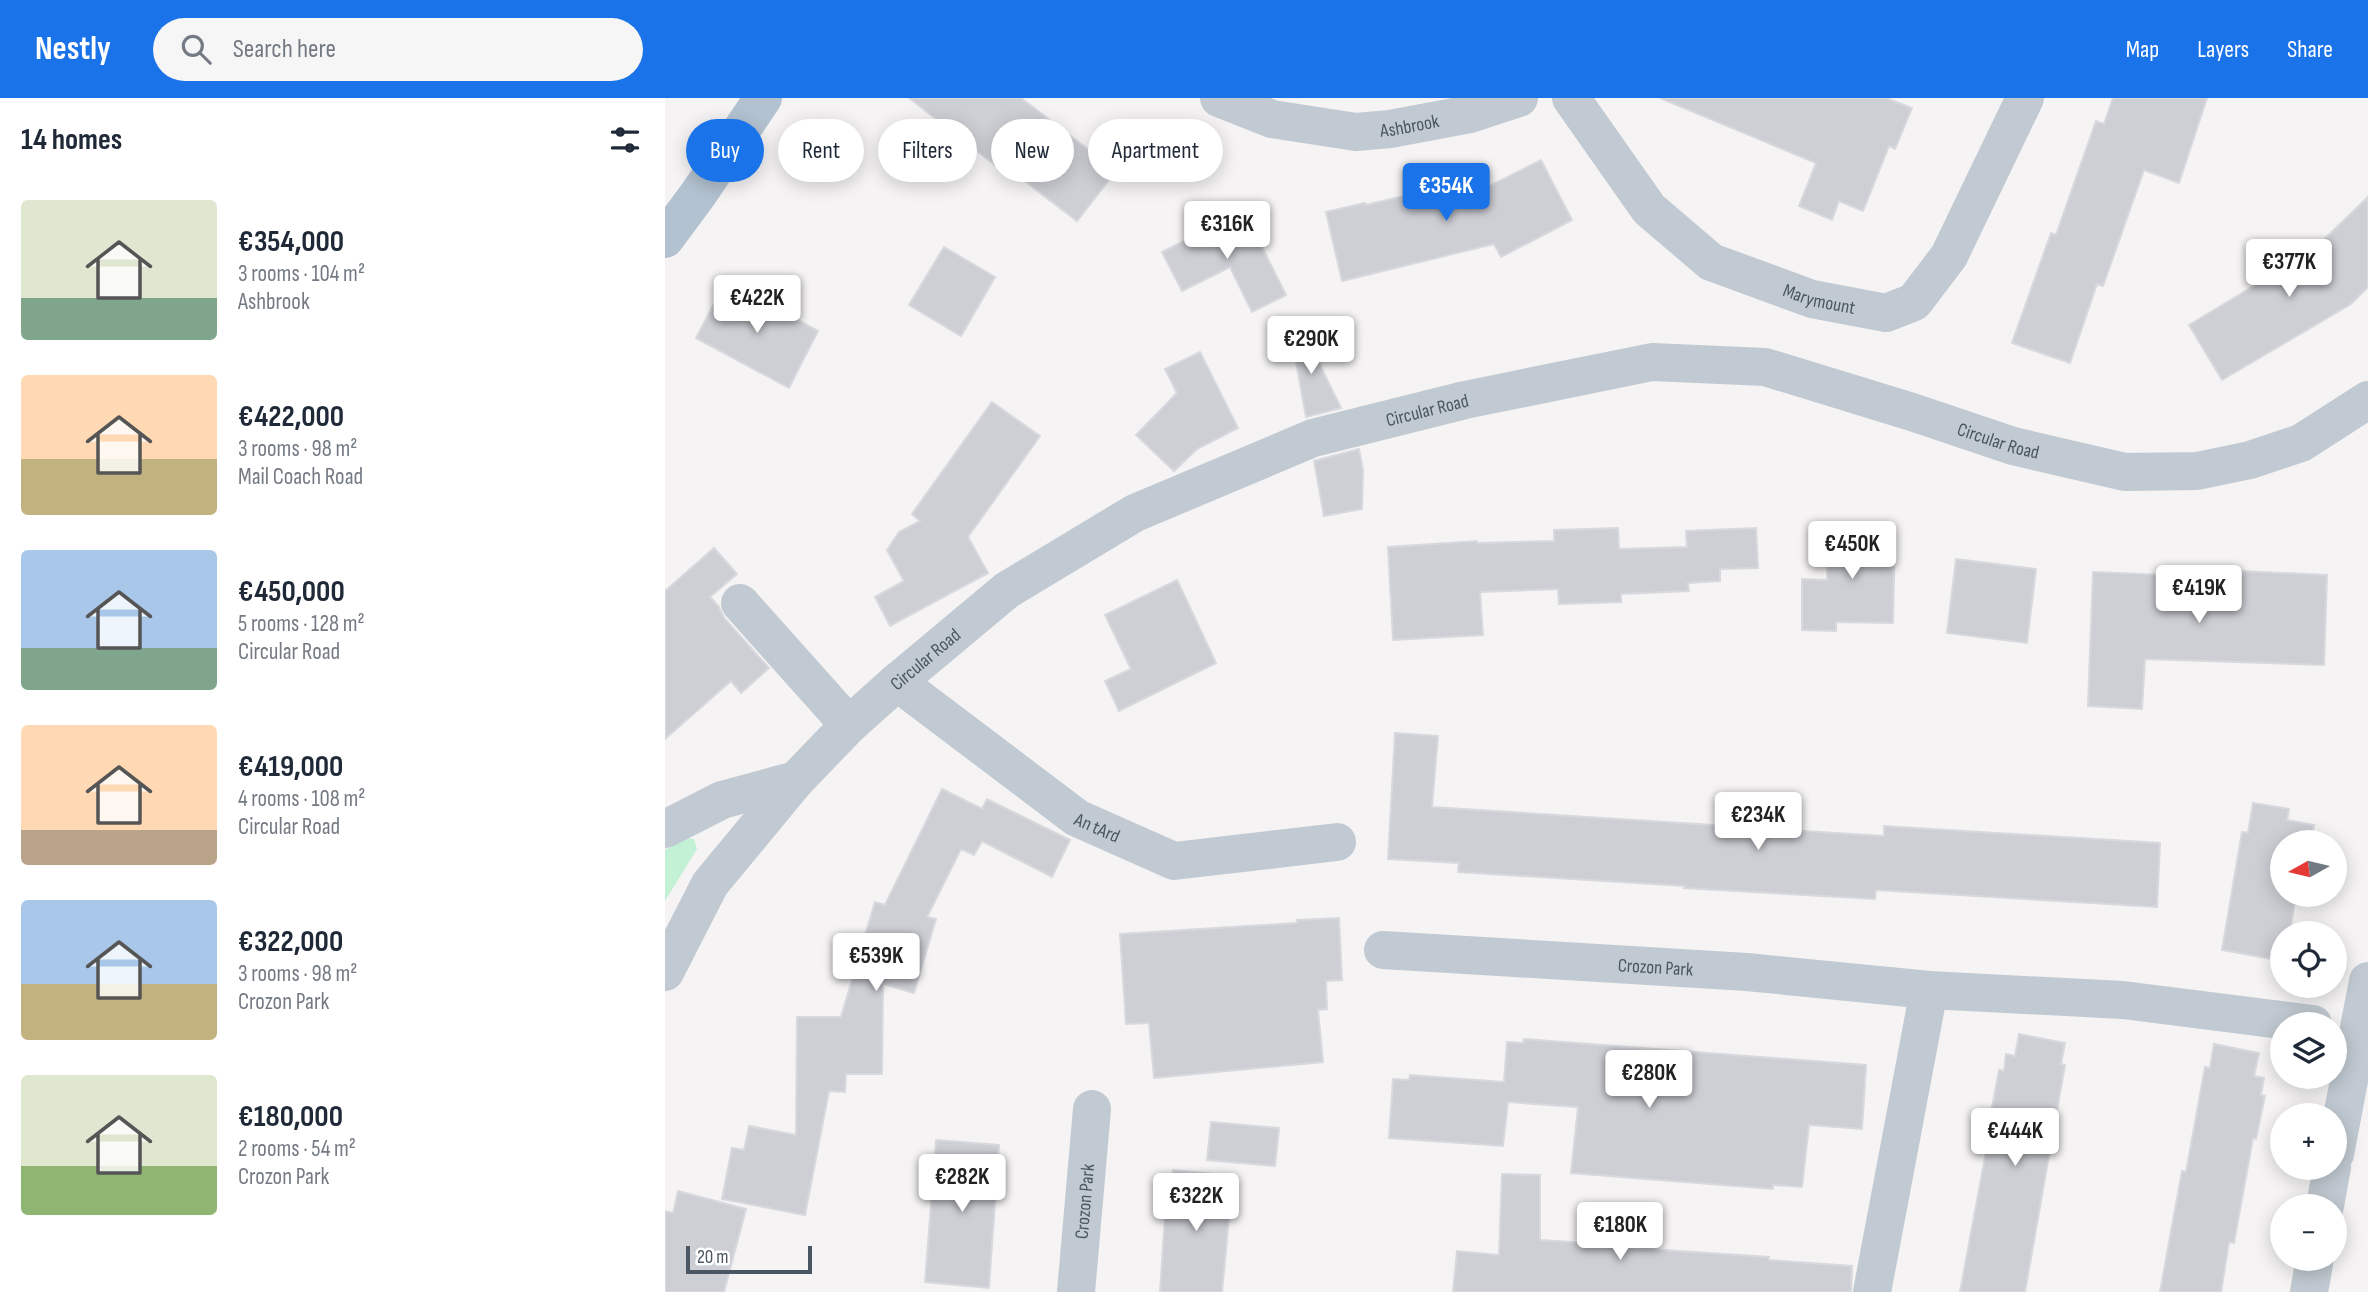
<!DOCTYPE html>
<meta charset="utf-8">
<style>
body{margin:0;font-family:"Sofia Sans Condensed",sans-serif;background:#f6f6f7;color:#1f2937;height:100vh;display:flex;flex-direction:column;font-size:26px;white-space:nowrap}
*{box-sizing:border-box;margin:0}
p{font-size:23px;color:#747a83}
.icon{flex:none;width:38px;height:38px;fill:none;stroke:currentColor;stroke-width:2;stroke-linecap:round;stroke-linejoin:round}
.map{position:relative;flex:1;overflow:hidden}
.details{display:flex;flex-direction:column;background:#fff;width:665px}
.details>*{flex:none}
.hud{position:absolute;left:21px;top:21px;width:665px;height:63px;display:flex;gap:14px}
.needle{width:46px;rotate:262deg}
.fabs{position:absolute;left:1605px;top:732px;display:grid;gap:14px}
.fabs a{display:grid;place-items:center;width:77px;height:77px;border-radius:50%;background:#fff;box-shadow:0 4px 18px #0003;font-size:35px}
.scale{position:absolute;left:21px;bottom:18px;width:126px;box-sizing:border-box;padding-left:7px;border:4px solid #4a5661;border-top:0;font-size:19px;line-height:24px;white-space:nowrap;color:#4a5661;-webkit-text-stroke:5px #fff;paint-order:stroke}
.price{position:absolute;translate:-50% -60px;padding:0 16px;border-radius:7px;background:#fff;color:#222;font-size:23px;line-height:46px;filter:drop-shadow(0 2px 4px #0008)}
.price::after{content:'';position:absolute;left:50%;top:42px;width:21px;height:16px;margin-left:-10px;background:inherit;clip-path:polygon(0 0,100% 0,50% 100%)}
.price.on{background:#1a73e8;color:#fff}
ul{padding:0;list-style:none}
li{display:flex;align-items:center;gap:21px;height:175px;padding:0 21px}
li span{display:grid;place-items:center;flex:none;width:196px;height:140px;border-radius:7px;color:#555}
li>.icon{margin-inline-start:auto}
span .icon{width:84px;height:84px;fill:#fffc;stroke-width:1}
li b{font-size:30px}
h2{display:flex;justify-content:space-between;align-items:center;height:84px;padding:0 21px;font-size:30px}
.tag{padding:0 24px;border-radius:32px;background:#fff;box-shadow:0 4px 18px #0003;font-size:24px;line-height:63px}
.tag.on{background:#1a73e8;color:#fff}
header{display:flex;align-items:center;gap:42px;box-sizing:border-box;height:98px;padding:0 35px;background:#1a73e8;color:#fff}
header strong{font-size:33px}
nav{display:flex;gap:38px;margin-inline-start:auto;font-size:24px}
.search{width:490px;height:63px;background:#f6f6f7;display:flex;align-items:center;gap:18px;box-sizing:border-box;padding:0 24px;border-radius:38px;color:#747a83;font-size:26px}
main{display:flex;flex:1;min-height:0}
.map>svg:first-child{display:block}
.green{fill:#c3f1d5}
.building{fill:#cdcfd5;stroke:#d7d9de;stroke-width:2}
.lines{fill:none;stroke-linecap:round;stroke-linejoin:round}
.minor{stroke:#c1cad2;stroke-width:38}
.major{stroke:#b3c2d1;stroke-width:38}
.labels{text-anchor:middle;stroke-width:5;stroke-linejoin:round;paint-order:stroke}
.street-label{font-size:19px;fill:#4a5661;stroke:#fff}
</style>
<header>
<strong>Nestly</strong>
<div class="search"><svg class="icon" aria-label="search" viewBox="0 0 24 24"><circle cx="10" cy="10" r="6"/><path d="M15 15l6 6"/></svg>Search here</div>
<nav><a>Map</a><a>Layers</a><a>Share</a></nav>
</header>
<main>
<section class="details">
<h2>14 homes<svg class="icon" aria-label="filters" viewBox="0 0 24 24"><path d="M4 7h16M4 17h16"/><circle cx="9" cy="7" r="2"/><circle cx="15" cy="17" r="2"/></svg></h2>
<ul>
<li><span style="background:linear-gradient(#dfe7d0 70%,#7fa58c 0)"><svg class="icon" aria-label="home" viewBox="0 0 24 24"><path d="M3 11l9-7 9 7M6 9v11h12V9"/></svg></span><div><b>€354,000</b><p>3 rooms · 104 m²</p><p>Ashbrook</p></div></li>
<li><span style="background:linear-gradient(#ffd9b3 60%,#c2b280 0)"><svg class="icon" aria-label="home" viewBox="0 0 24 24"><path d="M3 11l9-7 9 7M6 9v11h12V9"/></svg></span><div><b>€422,000</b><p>3 rooms · 98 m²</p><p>Mail Coach Road</p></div></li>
<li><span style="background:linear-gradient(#a9c7e8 70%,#7fa58c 0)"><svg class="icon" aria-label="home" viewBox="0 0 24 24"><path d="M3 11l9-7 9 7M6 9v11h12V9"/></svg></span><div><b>€450,000</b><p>5 rooms · 128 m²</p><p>Circular Road</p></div></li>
<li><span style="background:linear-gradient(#ffd9b3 75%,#b9a48a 0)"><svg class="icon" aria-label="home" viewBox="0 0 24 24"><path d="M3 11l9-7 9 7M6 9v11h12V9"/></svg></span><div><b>€419,000</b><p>4 rooms · 108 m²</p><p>Circular Road</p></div></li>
<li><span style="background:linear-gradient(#a9c7e8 60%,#c2b280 0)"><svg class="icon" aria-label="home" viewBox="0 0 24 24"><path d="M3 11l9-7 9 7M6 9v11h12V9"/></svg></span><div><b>€322,000</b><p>3 rooms · 98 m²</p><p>Crozon Park</p></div></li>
<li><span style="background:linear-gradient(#dfe7d0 65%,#8fb573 0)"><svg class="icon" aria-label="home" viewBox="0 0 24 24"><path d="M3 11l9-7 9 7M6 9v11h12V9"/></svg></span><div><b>€180,000</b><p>2 rooms · 54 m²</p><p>Crozon Park</p></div></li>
</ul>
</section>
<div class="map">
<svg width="1703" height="1194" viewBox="0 0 1703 1194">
<rect width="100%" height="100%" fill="#f5f3f3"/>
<path class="green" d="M21 740 29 741 32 751 0 803V752Z"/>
<path class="building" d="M244 0H356L451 73 412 123 339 67 335 71Z
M995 0H1221L1247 10 1230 51 1224 48 1198 113 1174 103 1167 122 1134 108 1151 65Z
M1448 0H1542L1514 85 1479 72 1438 188 1432 186 1405 265 1347 245 1386 135 1391 137 1431 23 1439 26Z
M876 62 907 122 836 159 829 146 677 183 661 114 700 105 701 107 789 86 793 104Z
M1703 99V189L1686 206 1557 282 1524 227 1647 153Z
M579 113 621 197 587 214 565 169 517 193 497 154Z
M279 149 330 179 296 238 244 207Z
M61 183 153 233 124 290 31 240Z
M633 222 676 310 641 319 624 225Z
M535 254 573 330 532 351 509 373 471 337 512 295 500 271Z
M327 304 375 338 303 439 323 475 225 528 210 499 239 483 222 452 234 434 255 423 247 416Z
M694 351 698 372 697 411 659 418 649 363Z
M1163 429 1204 430V434L1230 435 1228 525 1171 524V533L1137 532V481L1162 482Z
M953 430 954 451 1022 449 1021 433 1091 430 1093 470 1055 471V483L1023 485 1024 493 956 496V504L894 506 893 491 815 494 818 537 728 542 723 449 812 443V445L889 443V432Z
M49 450 72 476 45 499 54 509 59 520 104 570 76 595 66 583 0 641V493Z
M1291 461 1371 471 1362 545 1282 535Z
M1575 473 1662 477 1659 567 1480 561 1477 611 1423 608 1428 474 1575 480Z
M512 482 551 565 454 613 440 583 466 571 440 517Z
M730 635 773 638 767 709 1219 738V728L1495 745 1492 809 1211 792 1210 801 1019 790 1020 788 793 774 794 765 723 761Z
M277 691 317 711 322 701 405 742 387 779 317 743 309 757 296 751 262 819 271 821 249 895 218 886 217 976H181L180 994 164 993 140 1117 57 1101 67 1050 79 1052 84 1028 131 1037 132 919H176L210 804 220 807Z
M1588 705 1624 711 1622 722 1649 727 1646 744H1617V796H1637L1635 803 1630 802 1625 835H1617V863L1557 852 1577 734 1583 735Z
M674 820 677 882 661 883 662 911 653 912 658 964 489 980 484 925 461 926 455 836 632 825V822Z
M1354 936 1400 945 1396 966 1400 967 1360 1194H1295L1328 1016 1326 1015 1334 972 1339 973 1341 956 1350 958Z
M859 941 1201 967 1197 1031 1144 1027 1137 1089 1108 1087V1091L906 1075 913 1009 843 1004 838 1048 724 1040 728 981 744 982 745 977 839 984 842 944 858 945Z
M1549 946 1594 955 1589 978 1599 980 1596 997 1600 998 1591 1041 1588 1040 1569 1145 1564 1144 1556 1194H1495L1517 1073 1521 1074 1540 969 1545 970Z
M546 1024 614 1030 610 1068 542 1062Z
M271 1042 334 1047 324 1190 260 1184Z
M508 1072 568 1078 557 1194H495L501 1102 505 1103Z
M837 1076 875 1077V1142L921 1145V1147L1104 1159V1162L1187 1168 1186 1194H788L792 1153 834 1157Z
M13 1093 81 1111 59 1194H0V1113L8 1115Z"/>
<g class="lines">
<g class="minor">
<path id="s1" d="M554 0 607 21 691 34 725 31 805 16 854 0"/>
<path id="s2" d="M906 0 984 111 1046 164 1147 201 1221 215 1249 204 1284 158 1360 0"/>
<path d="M75 505 184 627"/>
<path id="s3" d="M232 584 412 720 509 763 672 744"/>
<path d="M0 731 57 702 131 682"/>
<path id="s4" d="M718 852 1082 874 1264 892 1458 902 1648 926"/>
<path id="s5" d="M0 874 45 786 131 682 184 627 232 584 342 492 470 415 648 340 800 302 987 264 1100 269 1247 314 1348 348 1460 374 1532 373 1585 362 1636 345 1703 302"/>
<path d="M1670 1056 1703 883"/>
<path d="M1660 1108 1667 1069"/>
<path id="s6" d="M411 1194 427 1011"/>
<path d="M1207 1194 1264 892"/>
<path d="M1644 1194 1650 1160"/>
</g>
<path class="major" d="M0 141 34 95 98 0"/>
</g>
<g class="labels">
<g class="street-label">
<text dy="7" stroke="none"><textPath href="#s1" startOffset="196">Ashbrook</textPath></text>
<text dy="7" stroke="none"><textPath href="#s2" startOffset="332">Marymount</textPath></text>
<text dy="7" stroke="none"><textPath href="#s5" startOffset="978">Circular Road</textPath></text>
<text dy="7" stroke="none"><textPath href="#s5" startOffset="1566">Circular Road</textPath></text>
<text dy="7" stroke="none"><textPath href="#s5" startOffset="411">Circular Road</textPath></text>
<text dy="7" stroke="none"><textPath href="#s3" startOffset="248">An tArd</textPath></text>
<text dy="7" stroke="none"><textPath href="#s4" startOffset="273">Crozon Park</textPath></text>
<text dy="7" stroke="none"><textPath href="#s6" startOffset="91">Crozon Park</textPath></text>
</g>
</g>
</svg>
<div class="fabs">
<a><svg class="needle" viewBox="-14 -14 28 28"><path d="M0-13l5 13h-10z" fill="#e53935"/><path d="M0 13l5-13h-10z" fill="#747a83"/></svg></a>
<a><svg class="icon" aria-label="locate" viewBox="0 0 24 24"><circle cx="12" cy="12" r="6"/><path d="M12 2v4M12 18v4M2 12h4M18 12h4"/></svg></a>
<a><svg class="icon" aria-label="layers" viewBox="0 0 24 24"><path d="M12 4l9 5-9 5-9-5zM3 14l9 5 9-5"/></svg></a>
<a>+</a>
<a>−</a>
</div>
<div class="scale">20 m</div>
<b class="price on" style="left:781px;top:125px">€354K</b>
<b class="price" style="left:562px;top:163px">€316K</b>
<b class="price" style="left:1624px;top:201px">€377K</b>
<b class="price" style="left:92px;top:237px">€422K</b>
<b class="price" style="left:646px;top:278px">€290K</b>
<b class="price" style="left:1187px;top:483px">€450K</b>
<b class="price" style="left:1534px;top:527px">€419K</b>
<b class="price" style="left:1093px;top:754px">€234K</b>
<b class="price" style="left:211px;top:895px">€539K</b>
<b class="price" style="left:984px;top:1012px">€280K</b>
<b class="price" style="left:1350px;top:1070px">€444K</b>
<b class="price" style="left:297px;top:1116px">€282K</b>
<b class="price" style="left:531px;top:1135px">€322K</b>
<b class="price" style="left:955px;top:1164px">€180K</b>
<div class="hud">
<a class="tag on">Buy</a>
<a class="tag">Rent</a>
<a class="tag">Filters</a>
<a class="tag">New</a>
<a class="tag">Apartment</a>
</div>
</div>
</main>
